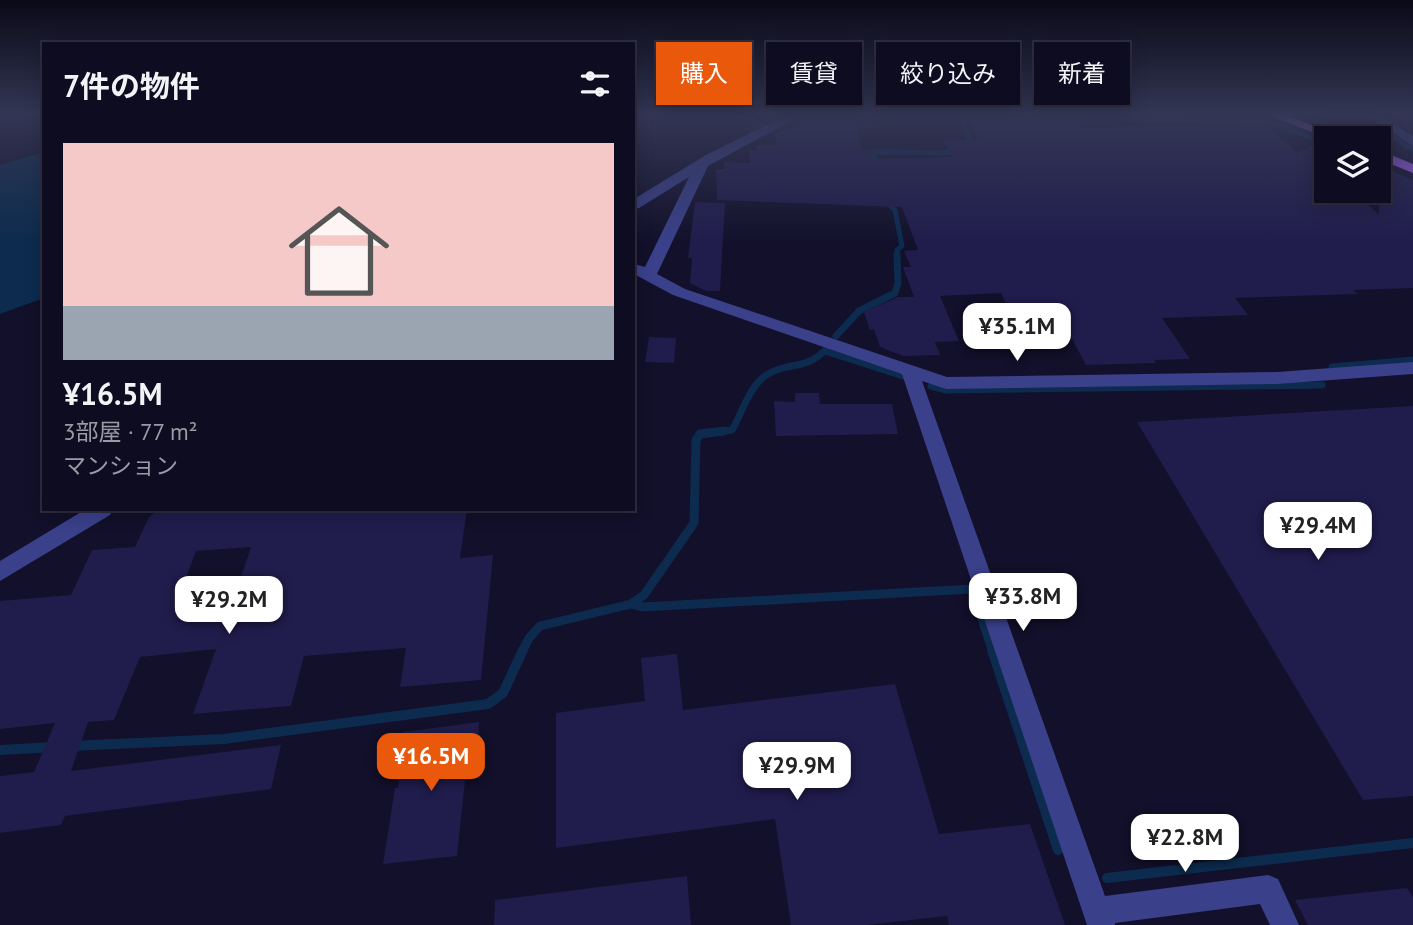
<!DOCTYPE html>
<html lang="ja">
<meta charset="utf-8">
<style>
body{margin:0;font-family:"PT Sans","Noto Sans JP",sans-serif;background:#171529;color:#f1f3f6;height:100vh;display:flex;flex-direction:column;font-size:26px;white-space:nowrap}
*{box-sizing:border-box;margin:0}
p{font-size:23px;color:#9b9ba5}
.icon{flex:none;width:38px;height:38px;fill:none;stroke:currentColor;stroke-width:2;stroke-linecap:round;stroke-linejoin:round}
.map{position:relative;flex:1;overflow:hidden}
.side{position:absolute;left:42px;top:42px;width:593px;height:469px;display:flex;flex-direction:column;background:#0e0c20;border-radius:0px;box-shadow:0 4px 18px #0003,0 0 0 2px #2e2c3e}
.side>*{flex:none}
.banner{position:absolute;left:656px;top:42px;width:651px;height:63px;display:flex;gap:14px}
.tools{position:absolute;left:1314px;top:126px;display:grid;gap:14px}
.tools a{display:grid;place-items:center;width:77px;height:77px;border-radius:0px;background:#0e0c20;box-shadow:0 4px 18px #0003,0 0 0 2px #2e2c3e;font-size:35px}
.price{position:absolute;translate:-50% -60px;padding:0 16px;border-radius:14px;background:#fff;color:#222;font-size:23px;line-height:46px;filter:drop-shadow(0 2px 4px #0008)}
.price::after{content:'';position:absolute;left:50%;top:42px;width:21px;height:16px;margin-left:-10px;background:inherit;clip-path:polygon(0 0,100% 0,50% 100%)}
.price.selected{background:#ea580c;color:#fff}
ul{padding:0;list-style:none}
li{display:grid;align-content:center;gap:14px;height:371px;padding:0 21px}
li span{display:grid;place-items:center;height:217px;border-radius:0px;color:#555}
li>.icon{margin-inline-start:auto}
span .icon{width:126px;height:126px;fill:#fffc;stroke-width:1}
li b{font-size:30px}
h2{display:flex;justify-content:space-between;align-items:center;height:84px;padding:0 21px;font-size:30px}
.pill{padding:0 24px;border-radius:0px;background:#0e0c20;box-shadow:0 4px 18px #0003,0 0 0 2px #2e2c3e;font-size:24px;line-height:63px}
.pill.selected{background:#ea580c;color:#fff}
.map>svg:first-child{display:block}
.water{fill:#0c2b4e}
.lines{fill:none;stroke-linecap:round;stroke-linejoin:round}
.stream-far3{stroke:#0c2b4e;stroke-width:5}
.stream-far2{stroke:#0c2b4e;stroke-width:7}
.stream-far1{stroke:#0c2b4e;stroke-width:9}
.stream{stroke:#0c2b4e;stroke-width:10}
.building{fill:#201c4c;fill-rule:evenodd}
.minor{fill:#3a408a;fill-rule:evenodd}
.primary{fill:#b261ff;fill-rule:evenodd}
</style>
<div class="map">
<svg width="1413" height="925" viewBox="0 0 1413 925">
<rect width="100%" height="100%" fill="#12102a"/>
<path class="water" d="M44 152V298L0 314V165Z"/>
<g class="lines">
<path class="stream-far3" d="M961 115 973 148
M1116 115 1117 118 1206 120
M1223 121 1268 122 1315 139
M1362 138 1393 137 1413 150
M877 168 873 152 960 153
M885 201 895 210 902 246 897 250V257"/>
<path class="stream-far2" d="M836 336 859 311 895 293 898 283 897 255
M825 351 903 376
M1332 367 1413 360
M931 386 946 390 1322 385
M710 433 732 430C742 413 750 384 768 374 790 361 807 371 827 348"/>
<path class="stream-far1" d="M631 604 642 607 972 589 993 652
M522 652 529 638 540 626 631 604 644 595 694 523 696 440 700 434 724 431"/>
<path class="stream" d="M992 650 1058 850
M71 746 224 739 488 704 503 693 523 650
M0 750 54 747
M1107 878 1413 843"/>
</g>
<path class="building" d="M833 115H854L862 150H869L872 159 951 157 944 141 978 140 967 115H1075L1083 128 1200 125 1193 115H1225L1233 124H1266L1297 153 1324 139 1326 140V191H1353L1379 215V166L1413 180V288L1353 290 1358 294 1235 298 1248 315 1162 318 1190 359 1154 360 1156 363 1086 365 1063 322 1015 323 1001 293 940 296 959 341 935 342 940 355 903 356 880 347 874 329 870 330 864 312 898 297H914L903 267H911L904 251 918 250 902 207 717 200 716 169H724V162L750 163 749 150H757V145H776L775 134 804 124 835 125Z
M695 202 725 203 720 291H706L690 283 692 258H688Z
M649 337 676 338 674 363 645 362Z
M795 393H819L820 404H892L898 434 776 436 774 401 795 402Z
M1413 406V796L1363 800 1137 422Z
M159 509H467L460 558 493 555 481 680 400 687 406 648 304 656 291 706 193 714 216 649 140 657 114 720 88 722 71 771 281 745 271 789 65 816 61 825 0 833V776L34 772 55 723 0 729V601L71 595 92 550 135 547 149 517ZM251 547 234 598 177 603 196 551Z
M677 654 683 710 895 684 939 834 1030 824 1065 925H949L947 916 867 925H791L775 819 556 848V713L645 701 641 658Z
M479 722 477 760 467 761 457 856 383 864 395 788H398L404 732Z
M687 876 691 925H494L495 900Z
M1407 888 1413 897V925H1308L1295 900Z"/>
<g class="lines">
<path class="minor" d="M787 115H802L708 166 657 274 685 289 947 377 1277 372 1413 362V374L1277 384 946 389 922 381 1105 896 1268 875 1278 879 1299 925H1270L1260 904 1115 923V925H1087L902 374 673 295 634 274V264L645 267 689 177 639 208 634 209V199L706 155Z
M1366 115H1380L1413 136V146Z
M86 509H113L110 515 0 581V561Z"/>
<path class="primary" d="M1268 115H1285L1345 138H1328Z
M1379 150 1413 164V173L1379 159Z"/>
</g>
<linearGradient id="sky" x2="0" y2="1"><stop stop-color="#0a0917"/><stop offset="0.47" stop-color="#333755"/><stop offset="1" stop-color="#333755" stop-opacity="0"/></linearGradient>
<rect width="1413" height="244" fill="url(#sky)"/>
</svg>
<div class="tools">
<a><svg class="icon" aria-label="layers" viewBox="0 0 24 24"><path d="M12 4l9 5-9 5-9-5zM3 14l9 5 9-5"/></svg></a>
</div>
<b class="price" style="left:1017px;top:363px">¥35.1M</b>
<b class="price" style="left:1318px;top:562px">¥29.4M</b>
<b class="price" style="left:1023px;top:633px">¥33.8M</b>
<b class="price" style="left:229px;top:636px">¥29.2M</b>
<b class="price selected" style="left:431px;top:793px">¥16.5M</b>
<b class="price" style="left:797px;top:802px">¥29.9M</b>
<b class="price" style="left:1185px;top:874px">¥22.8M</b>
<div class="banner">
<a class="pill selected">購入</a>
<a class="pill">賃貸</a>
<a class="pill">絞り込み</a>
<a class="pill">新着</a>
</div>
<section class="side">
<h2>7件の物件<svg class="icon" aria-label="filters" viewBox="0 0 24 24"><path d="M4 7h16M4 17h16"/><circle cx="9" cy="7" r="2"/><circle cx="15" cy="17" r="2"/></svg></h2>
<ul>
<li><span style="background:linear-gradient(#f6c9c9 75%,#9aa5b1 0)"><svg class="icon" aria-label="home" viewBox="0 0 24 24"><path d="M3 11l9-7 9 7M6 9v11h12V9"/></svg></span><div><b>¥16.5M</b><p>3部屋 · 77 m²</p><p>マンション</p></div></li>
</ul>
</section>
</div>
